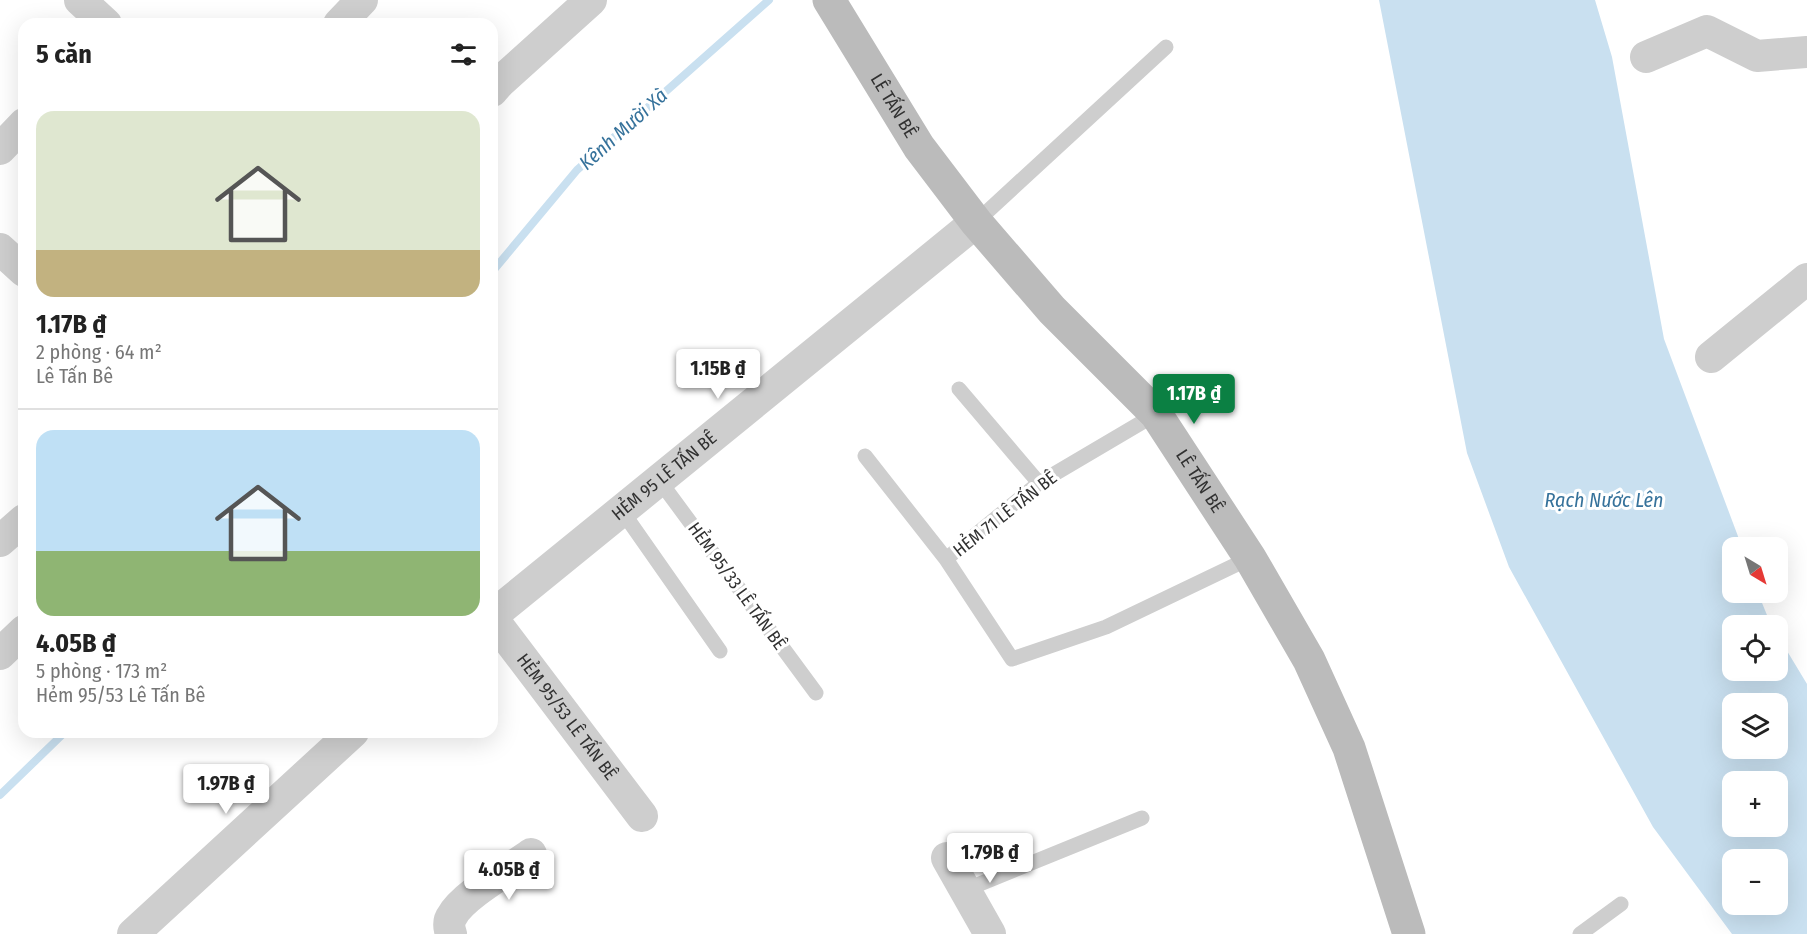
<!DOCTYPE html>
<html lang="vi">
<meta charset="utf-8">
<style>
body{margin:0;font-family:"Fira Sans Condensed",sans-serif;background:#f6f6f6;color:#222;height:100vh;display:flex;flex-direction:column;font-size:22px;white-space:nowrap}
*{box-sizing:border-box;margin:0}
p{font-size:20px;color:#767676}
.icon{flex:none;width:33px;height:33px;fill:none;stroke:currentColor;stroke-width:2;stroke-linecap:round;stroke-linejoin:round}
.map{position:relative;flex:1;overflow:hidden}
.panel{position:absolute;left:18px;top:18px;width:480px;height:720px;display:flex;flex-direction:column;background:#fff;border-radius:18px;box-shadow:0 6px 24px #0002}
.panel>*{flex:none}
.needle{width:39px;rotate:142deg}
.tools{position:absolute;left:1722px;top:537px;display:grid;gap:12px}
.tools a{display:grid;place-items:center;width:66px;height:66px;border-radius:12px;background:#fff;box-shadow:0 6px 24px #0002;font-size:30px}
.price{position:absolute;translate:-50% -51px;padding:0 14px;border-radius:6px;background:#fff;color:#222;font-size:20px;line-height:39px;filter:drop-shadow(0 2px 3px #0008)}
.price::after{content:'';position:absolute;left:50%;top:36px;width:18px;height:14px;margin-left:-9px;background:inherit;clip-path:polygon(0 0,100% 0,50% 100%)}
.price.active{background:#0b8043;color:#fff}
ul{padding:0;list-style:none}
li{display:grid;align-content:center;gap:12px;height:318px;padding:0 18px}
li+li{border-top:2px solid #e0e0e0}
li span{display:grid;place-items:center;height:186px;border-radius:18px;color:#555}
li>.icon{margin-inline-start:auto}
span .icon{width:108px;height:108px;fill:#fffc;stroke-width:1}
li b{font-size:26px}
h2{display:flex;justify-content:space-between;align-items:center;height:72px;padding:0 18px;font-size:26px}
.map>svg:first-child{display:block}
.water{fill:#c9e0f0;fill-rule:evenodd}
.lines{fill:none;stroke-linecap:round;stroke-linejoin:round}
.stream{stroke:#c9e0f0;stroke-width:8}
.lane{stroke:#cecece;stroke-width:15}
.street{stroke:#cecece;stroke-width:32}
.secondary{stroke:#bbb;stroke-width:33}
.labels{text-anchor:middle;stroke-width:6;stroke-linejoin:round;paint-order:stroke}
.street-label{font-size:18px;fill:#313131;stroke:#fff}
.water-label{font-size:20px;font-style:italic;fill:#36729b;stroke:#fff}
</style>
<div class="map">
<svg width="1807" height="934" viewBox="0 0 1807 934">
<rect width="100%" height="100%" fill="#fff"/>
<path class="water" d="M1379 0H1595L1612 57 1664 339 1742 547 1732 548V592L1758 593 1771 625 1732 626V670H1778V636L1807 684V934H1732L1653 827 1509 567 1467 453ZM1732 704H1778V748H1732ZM1732 782H1778V826H1732ZM1732 860H1778V904H1732Z"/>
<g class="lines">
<path class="stream" d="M492 272 577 170 769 0
M0 795 65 732"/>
<path class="lane" d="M976 222 1166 47
M959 389 1039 483
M865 456 946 559 1012 659 1106 627 1250 558
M659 480 816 693
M622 511 720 651
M946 559 1039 483 1156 414
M965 890 1142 818
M1580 934 1621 904"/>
<g class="street">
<path d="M80 0 106 24"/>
<path d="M339 24 362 0"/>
<path d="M1646 57 1707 31 1757 56 1807 52"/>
<path d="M492 91 500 82 591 0"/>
<path d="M0 149 24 124"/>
<path d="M0 249 24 271"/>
<path d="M1711 357 1807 279"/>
<path d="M0 541 24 520"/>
<path id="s1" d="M492 616 976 222"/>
<path id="s2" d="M492 618 642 816"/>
<path d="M0 654 24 631"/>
<path d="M947 858 990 934"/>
<path d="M133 934 353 732"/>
<path d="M451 934C449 928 448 921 452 916 463 895 511 869 531 854"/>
</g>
<path class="secondary" id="s3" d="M829 0 919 147 976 222 1052 310 1156 414 1250 558 1309 660 1349 748 1409 934"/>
</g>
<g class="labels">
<g class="street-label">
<text dy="6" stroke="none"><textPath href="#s3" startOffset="124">LÊ TẤN BÊ</textPath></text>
<text dy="6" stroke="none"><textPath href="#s1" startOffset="222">HẺM 95 LÊ TẤN BÊ</textPath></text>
<text dy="6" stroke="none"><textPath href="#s3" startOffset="610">LÊ TẤN BÊ</textPath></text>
<text transform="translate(1005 514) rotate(-38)" y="6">HẺM 71 LÊ TẤN BÊ</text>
<text transform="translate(737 586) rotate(54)" y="6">HẺM 95/33 LÊ TẤN BÊ</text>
<text dy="6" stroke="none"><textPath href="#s2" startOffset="124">HẺM 95/53 LÊ TẤN BÊ</textPath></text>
</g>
<g class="water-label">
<text transform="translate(623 129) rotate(-42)" y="7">Kênh Mười Xà</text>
<text x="1604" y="507">Rạch Nước Lên</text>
</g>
</g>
</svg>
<div class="tools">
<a><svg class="needle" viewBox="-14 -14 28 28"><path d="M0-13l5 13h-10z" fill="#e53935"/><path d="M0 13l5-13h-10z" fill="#767676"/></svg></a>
<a><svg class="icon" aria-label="locate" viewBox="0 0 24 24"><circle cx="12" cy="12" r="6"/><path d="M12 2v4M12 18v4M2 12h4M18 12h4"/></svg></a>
<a><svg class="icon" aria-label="layers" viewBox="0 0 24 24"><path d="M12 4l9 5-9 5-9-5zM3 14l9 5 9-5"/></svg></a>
<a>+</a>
<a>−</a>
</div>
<b class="price" style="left:718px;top:400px">1.15B ₫</b>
<b class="price active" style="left:1194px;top:425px">1.17B ₫</b>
<b class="price" style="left:226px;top:815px">1.97B ₫</b>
<b class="price" style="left:990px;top:884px">1.79B ₫</b>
<b class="price" style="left:509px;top:901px">4.05B ₫</b>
<section class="panel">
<h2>5 căn<svg class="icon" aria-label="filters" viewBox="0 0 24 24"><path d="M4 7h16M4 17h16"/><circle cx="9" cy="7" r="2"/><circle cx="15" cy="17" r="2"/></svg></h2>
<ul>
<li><span style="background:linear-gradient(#dfe7d0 75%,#c2b280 0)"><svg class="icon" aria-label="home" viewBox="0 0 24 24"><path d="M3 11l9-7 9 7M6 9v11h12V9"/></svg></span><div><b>1.17B ₫</b><p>2 phòng · 64 m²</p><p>Lê Tấn Bê</p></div></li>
<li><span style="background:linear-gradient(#bfe0f5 65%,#8fb573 0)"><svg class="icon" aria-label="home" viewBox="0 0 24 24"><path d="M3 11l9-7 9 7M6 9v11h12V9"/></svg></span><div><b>4.05B ₫</b><p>5 phòng · 173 m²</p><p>Hẻm 95/53 Lê Tấn Bê</p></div></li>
</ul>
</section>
</div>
